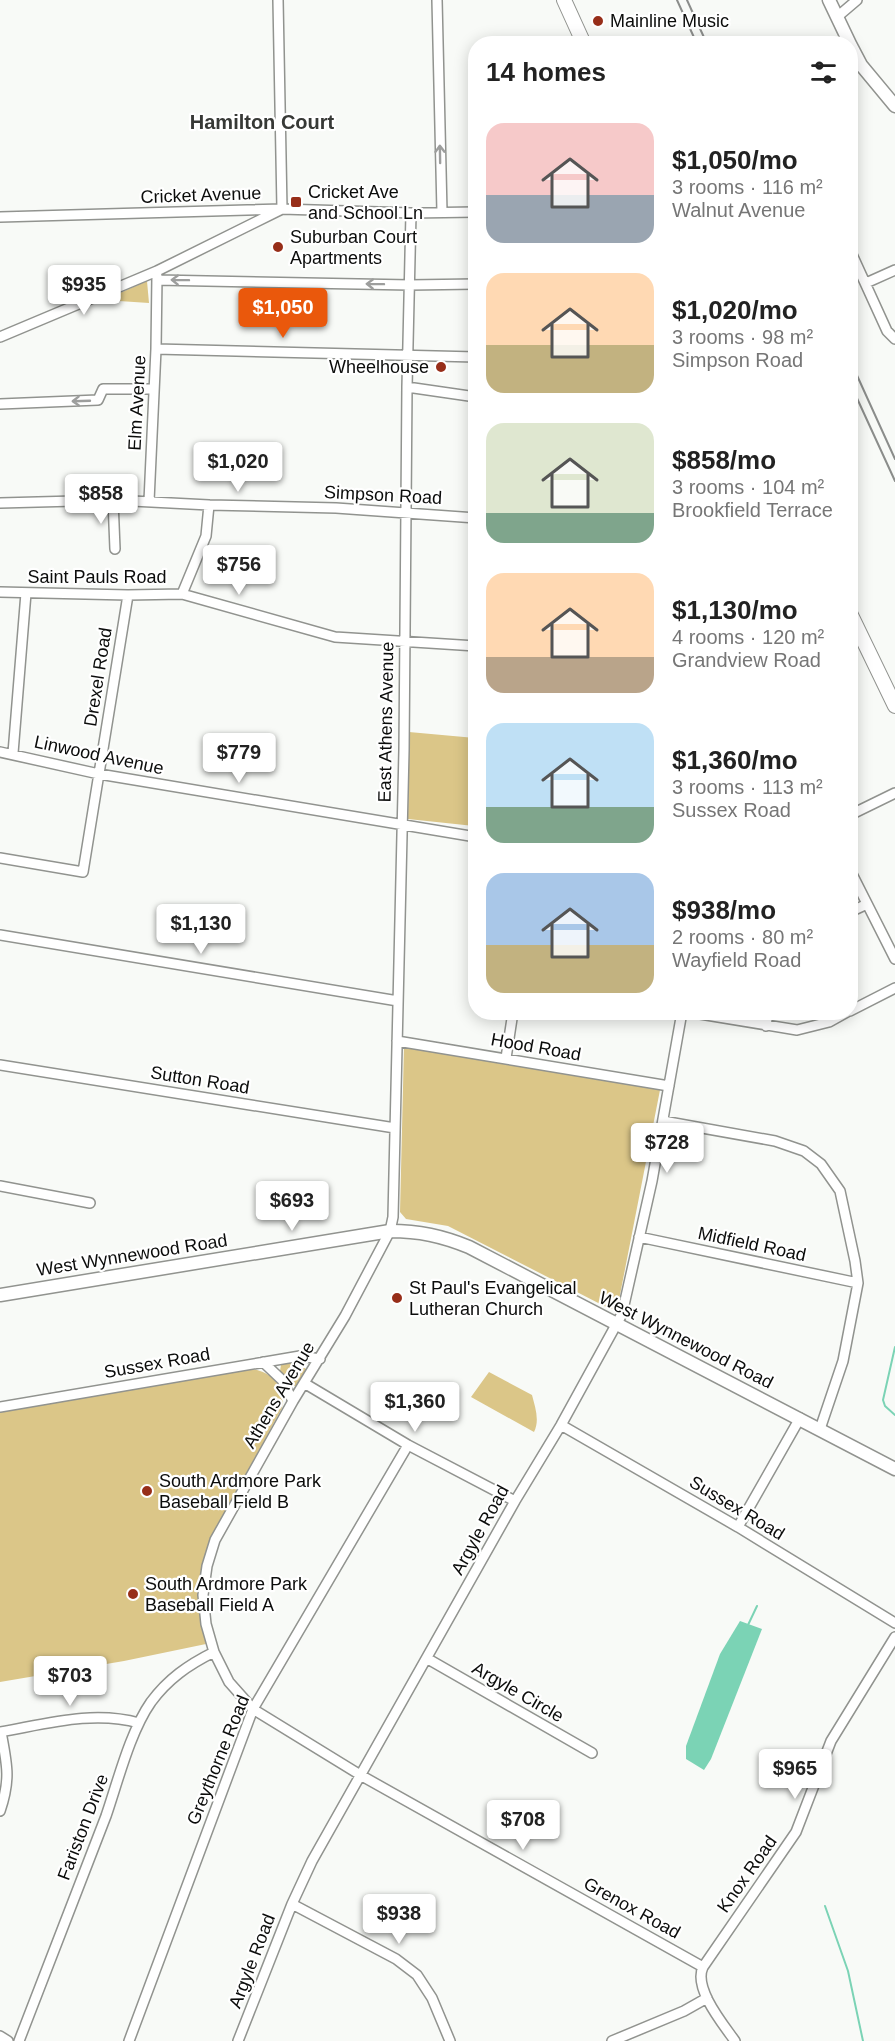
<!DOCTYPE html>
<meta charset="utf-8">
<style>
body{margin:0;font-family:Arial,sans-serif;background:#f2f2f2;color:#222;height:100vh;display:flex;flex-direction:column;font-size:22px;white-space:nowrap}
*{box-sizing:border-box;margin:0}
p{font-size:20px;color:#767676}
.icon{flex:none;width:33px;height:33px;fill:none;stroke:currentColor;stroke-width:2;stroke-linecap:round;stroke-linejoin:round}
.map{position:relative;flex:1;overflow:hidden}
.details{position:absolute;left:468px;top:36px;width:390px;height:984px;display:flex;flex-direction:column;background:#fff;border-radius:24px;box-shadow:0 3px 15px #0003}
.details>*{flex:none}
.price{position:absolute;translate:-50% -51px;padding:0 14px;border-radius:6px;background:#fff;color:#222;font-size:20px;line-height:39px;filter:drop-shadow(0 2px 3px #0008)}
.price::after{content:'';position:absolute;left:50%;top:36px;width:18px;height:14px;margin-left:-9px;background:inherit;clip-path:polygon(0 0,100% 0,50% 100%)}
.price.selected{background:#ea580c;color:#fff}
ul{padding:0;list-style:none}
li{display:flex;align-items:center;gap:18px;height:150px;padding:0 18px}
li span{display:grid;place-items:center;flex:none;width:168px;height:120px;border-radius:18px;color:#555}
li>.icon{margin-inline-start:auto}
span .icon{width:72px;height:72px;fill:#fffc;stroke-width:1}
li b{font-size:26px}
h2{display:flex;justify-content:space-between;align-items:center;height:72px;padding:0 18px;font-size:26px}
.map>svg:first-child{display:block}
.green{fill:#dbc688}
.water{fill:#7bd3b5}
.lines{fill:none;stroke-linecap:round;stroke-linejoin:round}
.stream{stroke:#7bd3b5;stroke-width:2}
.minor-casing{stroke:#91938f;stroke-width:12}
.major-casing{stroke:#91938f;stroke-width:15}
.highway-casing{stroke:#91938f;stroke-width:16}
.minor{stroke:#fff;stroke-width:9}
.major{stroke:#fff;stroke-width:12}
.highway{stroke:#fff;stroke-width:14}
.rail{stroke:#8b8d8b;stroke-width:2}
.oneway{stroke:#9d9e9d}
.poi-dot{fill:#972e19;stroke:#fff;stroke-width:2}
.labels{text-anchor:middle;stroke-width:4.5;stroke-linejoin:round;paint-order:stroke}
.poi-label{font-size:18px;fill:#0b0c0b;stroke:#fff;text-anchor:start}
.street-label{font-size:18px;fill:#0b0c0b;stroke:#fff}
.neighbourhood-label{font-size:20px;font-weight:bold;fill:#373936;stroke:#fff}
</style>
<div class="map">
<svg width="895" height="2041" viewBox="0 0 895 2041">
<rect width="100%" height="100%" fill="#f8faf7"/>
<path class="green" d="M147 281 149 303 104 300Z
M409 732 475 738 474 826 408 819Z
M404 1046 660 1090 618 1305 615 1309H610L448 1226 406 1219 400 1212Z
M290 1361C299 1361 302 1363 307 1371L297 1386H288L280 1371 281 1365Z
M250 1369C271 1370 286 1387 282 1408L214 1533 205 1555 199 1581V1610L206 1644 124 1661 0 1682V1411Z
M489 1372 532 1395C535 1407 540 1420 534 1432L471 1397Z"/>
<path class="water" d="M740 1621 762 1629 711 1759 704 1770 686 1759V1746L720 1654Z"/>
<g class="lines">
<path class="stream" d="M895 1347 883 1400 885 1406 895 1415
M748 1625 757 1606
M825 1906 848 1971 863 2041"/>
<defs>
<path id="minor" d="M437 0 442 212
M837 17 857 0
M850 70 861 65
M411 213 407 387 404 750 393 1217 390 1231 345 1316 293 1401 215 1540 207 1566 203 1595 206 1624 214 1652 229 1682 253 1709 362 1776 703 1967C693 1988 723 2024 735 2041
M0 217 282 209 411 213 476 212
M850 250 887 331 895 339
M157 280 410 285 476 284
M866 283 895 270
M0 337 157 271 282 209 278 0
M156 349 476 357
M407 387 476 397
M0 404 98 400 103 389H154
M113 500 115 549
M149 501 156 349 157 276
M0 503 113 500 209 505 336 508 476 518
M0 592 128 595 182 594 335 637 476 646
M182 594 206 536 209 505
M0 752 99 774 476 837
M13 753 26 593
M850 815 895 793
M0 858 83 872 128 595
M850 870 895 959
M850 912 867 904
M0 935 398 1001
M850 1011 895 988
M688 1012 797 1030 829 1022 847 1012
M766 1026 768 1012
M397 1041 669 1086
M506 1058 513 1012
M0 1065 395 1128
M663 1121 775 1141 804 1151 821 1164 840 1191 855 1261 858 1283 843 1361 820 1429
M0 1186 90 1203
M639 1237 858 1283
M263 1362 282 1380 293 1401
M304 1383 408 1445 515 1501
M0 1407 300 1356 320 1359
M561 1425 738 1527 895 1623
M738 1527 800 1418
M428 1659 592 1753
M0 1732C46 1724 93 1710 139 1723
M0 1811C11 1779 7 1764 1 1732
M292 1904 396 1959 417 1975 432 1998 450 2041
M703 1967 796 1832 831 1741 895 1637
M0 2036 8 2041
M19 2041C48 1966 77 1891 106 1816 118 1781 130 1732 151 1702 168 1679 188 1665 214 1652
M129 2041 253 1709 408 1445
M238 2041 292 1904 312 1861 515 1501 561 1425 622 1314 652 1181 682 1012
M612 2041 684 2011 707 1998"/>
<path id="major" d="M829 0 850 44
M850 44 861 65 895 106
M0 1295 390 1231C419 1231 442 1236 469 1247L895 1469"/>
<path id="highway" d="M564 0 584 44
M850 613 895 706"/>
</defs>
<use href="#minor" class="minor-casing"/>
<use href="#major" class="major-casing"/>
<use href="#highway" class="highway-casing"/>
<use href="#minor" class="minor"/>
<use href="#major" class="major"/>
<use href="#highway" class="highway"/>
<path class="rail" d="M677 0 697 44
M687 0 707 44
M850 360 895 459
M850 383 895 481"/>
</g>
<defs><path id="oneway-shaft" d="M-6 0H5M1.5-3L5.5 0L1.5 3" fill="none" stroke-width="1.6" stroke-linecap="round" stroke-linejoin="round" transform="scale(1.5)"/></defs>
<g class="oneway">
<use href="#oneway-shaft" transform="translate(440 154) rotate(-91)"/>
<use href="#oneway-shaft" transform="translate(180 280) rotate(-179)"/>
<use href="#oneway-shaft" transform="translate(375 284) rotate(-179)"/>
<use href="#oneway-shaft" transform="translate(81 401) rotate(178)"/>
</g>
<g class="poi-dot">
<circle cx="598" cy="21" r="6"/>
<rect x="290" y="196" width="12" height="12" rx="3"/>
<circle cx="278" cy="247" r="6"/>
<circle cx="441" cy="367" r="6"/>
<circle cx="397" cy="1298" r="6"/>
<circle cx="147" cy="1491" r="6"/>
<circle cx="133" cy="1594" r="6"/>
</g>
<g class="labels">
<g class="poi-label">
<text x="610" y="27">Mainline Music</text>
<text x="308" y="198">Cricket Ave<tspan x="308" dy="21">and School Ln</tspan></text>
<text x="290" y="243">Suburban Court<tspan x="290" dy="21">Apartments</tspan></text>
<text x="429" y="373" text-anchor="end">Wheelhouse</text>
<text x="409" y="1294">St Paul's Evangelical<tspan x="409" dy="21">Lutheran Church</tspan></text>
<text x="159" y="1487">South Ardmore Park<tspan x="159" dy="21">Baseball Field B</tspan></text>
<text x="145" y="1590">South Ardmore Park<tspan x="145" dy="21">Baseball Field A</tspan></text>
</g>
<g class="street-label">
<text transform="translate(201 195) rotate(-2)" y="6">Cricket Avenue</text>
<text transform="translate(137 403) rotate(-87)" y="6">Elm Avenue</text>
<text transform="translate(383 495) rotate(3)" y="6">Simpson Road</text>
<text x="97" y="583">Saint Pauls Road</text>
<text transform="translate(98 677) rotate(-81)" y="6">Drexel Road</text>
<text transform="translate(386 722) rotate(-89)" y="6">East Athens Avenue</text>
<text transform="translate(99 755) rotate(12)" y="6">Linwood Avenue</text>
<text transform="translate(536 1047) rotate(10)" y="6">Hood Road</text>
<text transform="translate(200 1080) rotate(9)" y="6">Sutton Road</text>
<text transform="translate(752 1244) rotate(12)" y="6">Midfield Road</text>
<text transform="translate(132 1255) rotate(-9)" y="6">West Wynnewood Road</text>
<text transform="translate(686 1340) rotate(27)" y="6">West Wynnewood Road</text>
<text transform="translate(157 1363) rotate(-10)" y="6">Sussex Road</text>
<text transform="translate(279 1395) rotate(-59)" y="6">Athens Avenue</text>
<text transform="translate(737 1508) rotate(31)" y="6">Sussex Road</text>
<text transform="translate(480 1530) rotate(-61)" y="6">Argyle Road</text>
<text transform="translate(518 1692) rotate(30)" y="6">Argyle Circle</text>
<text transform="translate(218 1760) rotate(-68)" y="6">Greythorne Road</text>
<text transform="translate(83 1827) rotate(-69)" y="6">Fariston Drive</text>
<text transform="translate(747 1874) rotate(-55)" y="6">Knox Road</text>
<text transform="translate(632 1908) rotate(29)" y="6">Grenox Road</text>
<text transform="translate(252 1961) rotate(-69)" y="6">Argyle Road</text>
</g>
<g class="neighbourhood-label">
<text x="262" y="129">Hamilton Court</text>
</g>
</g>
</svg>
<b class="price" style="left:84px;top:316px">$935</b>
<b class="price selected" style="left:283px;top:339px">$1,050</b>
<b class="price" style="left:238px;top:493px">$1,020</b>
<b class="price" style="left:101px;top:525px">$858</b>
<b class="price" style="left:239px;top:596px">$756</b>
<b class="price" style="left:239px;top:784px">$779</b>
<b class="price" style="left:201px;top:955px">$1,130</b>
<b class="price" style="left:667px;top:1174px">$728</b>
<b class="price" style="left:292px;top:1232px">$693</b>
<b class="price" style="left:415px;top:1433px">$1,360</b>
<b class="price" style="left:70px;top:1707px">$703</b>
<b class="price" style="left:795px;top:1800px">$965</b>
<b class="price" style="left:523px;top:1851px">$708</b>
<b class="price" style="left:399px;top:1945px">$938</b>
<section class="details">
<h2>14 homes<svg class="icon" aria-label="filters" viewBox="0 0 24 24"><path d="M4 7h16M4 17h16"/><circle cx="9" cy="7" r="2"/><circle cx="15" cy="17" r="2"/></svg></h2>
<ul>
<li><span style="background:linear-gradient(#f6c9c9 60%,#9aa5b1 0)"><svg class="icon" aria-label="home" viewBox="0 0 24 24"><path d="M3 11l9-7 9 7M6 9v11h12V9"/></svg></span><div><b>$1,050/mo</b><p>3 rooms · 116 m²</p><p>Walnut Avenue</p></div></li>
<li><span style="background:linear-gradient(#ffd9b3 60%,#c2b280 0)"><svg class="icon" aria-label="home" viewBox="0 0 24 24"><path d="M3 11l9-7 9 7M6 9v11h12V9"/></svg></span><div><b>$1,020/mo</b><p>3 rooms · 98 m²</p><p>Simpson Road</p></div></li>
<li><span style="background:linear-gradient(#dfe7d0 75%,#7fa58c 0)"><svg class="icon" aria-label="home" viewBox="0 0 24 24"><path d="M3 11l9-7 9 7M6 9v11h12V9"/></svg></span><div><b>$858/mo</b><p>3 rooms · 104 m²</p><p>Brookfield Terrace</p></div></li>
<li><span style="background:linear-gradient(#ffd9b3 70%,#b9a48a 0)"><svg class="icon" aria-label="home" viewBox="0 0 24 24"><path d="M3 11l9-7 9 7M6 9v11h12V9"/></svg></span><div><b>$1,130/mo</b><p>4 rooms · 120 m²</p><p>Grandview Road</p></div></li>
<li><span style="background:linear-gradient(#bfe0f5 70%,#7fa58c 0)"><svg class="icon" aria-label="home" viewBox="0 0 24 24"><path d="M3 11l9-7 9 7M6 9v11h12V9"/></svg></span><div><b>$1,360/mo</b><p>3 rooms · 113 m²</p><p>Sussex Road</p></div></li>
<li><span style="background:linear-gradient(#a9c7e8 60%,#c2b280 0)"><svg class="icon" aria-label="home" viewBox="0 0 24 24"><path d="M3 11l9-7 9 7M6 9v11h12V9"/></svg></span><div><b>$938/mo</b><p>2 rooms · 80 m²</p><p>Wayfield Road</p></div></li>
</ul>
</section>
</div>
